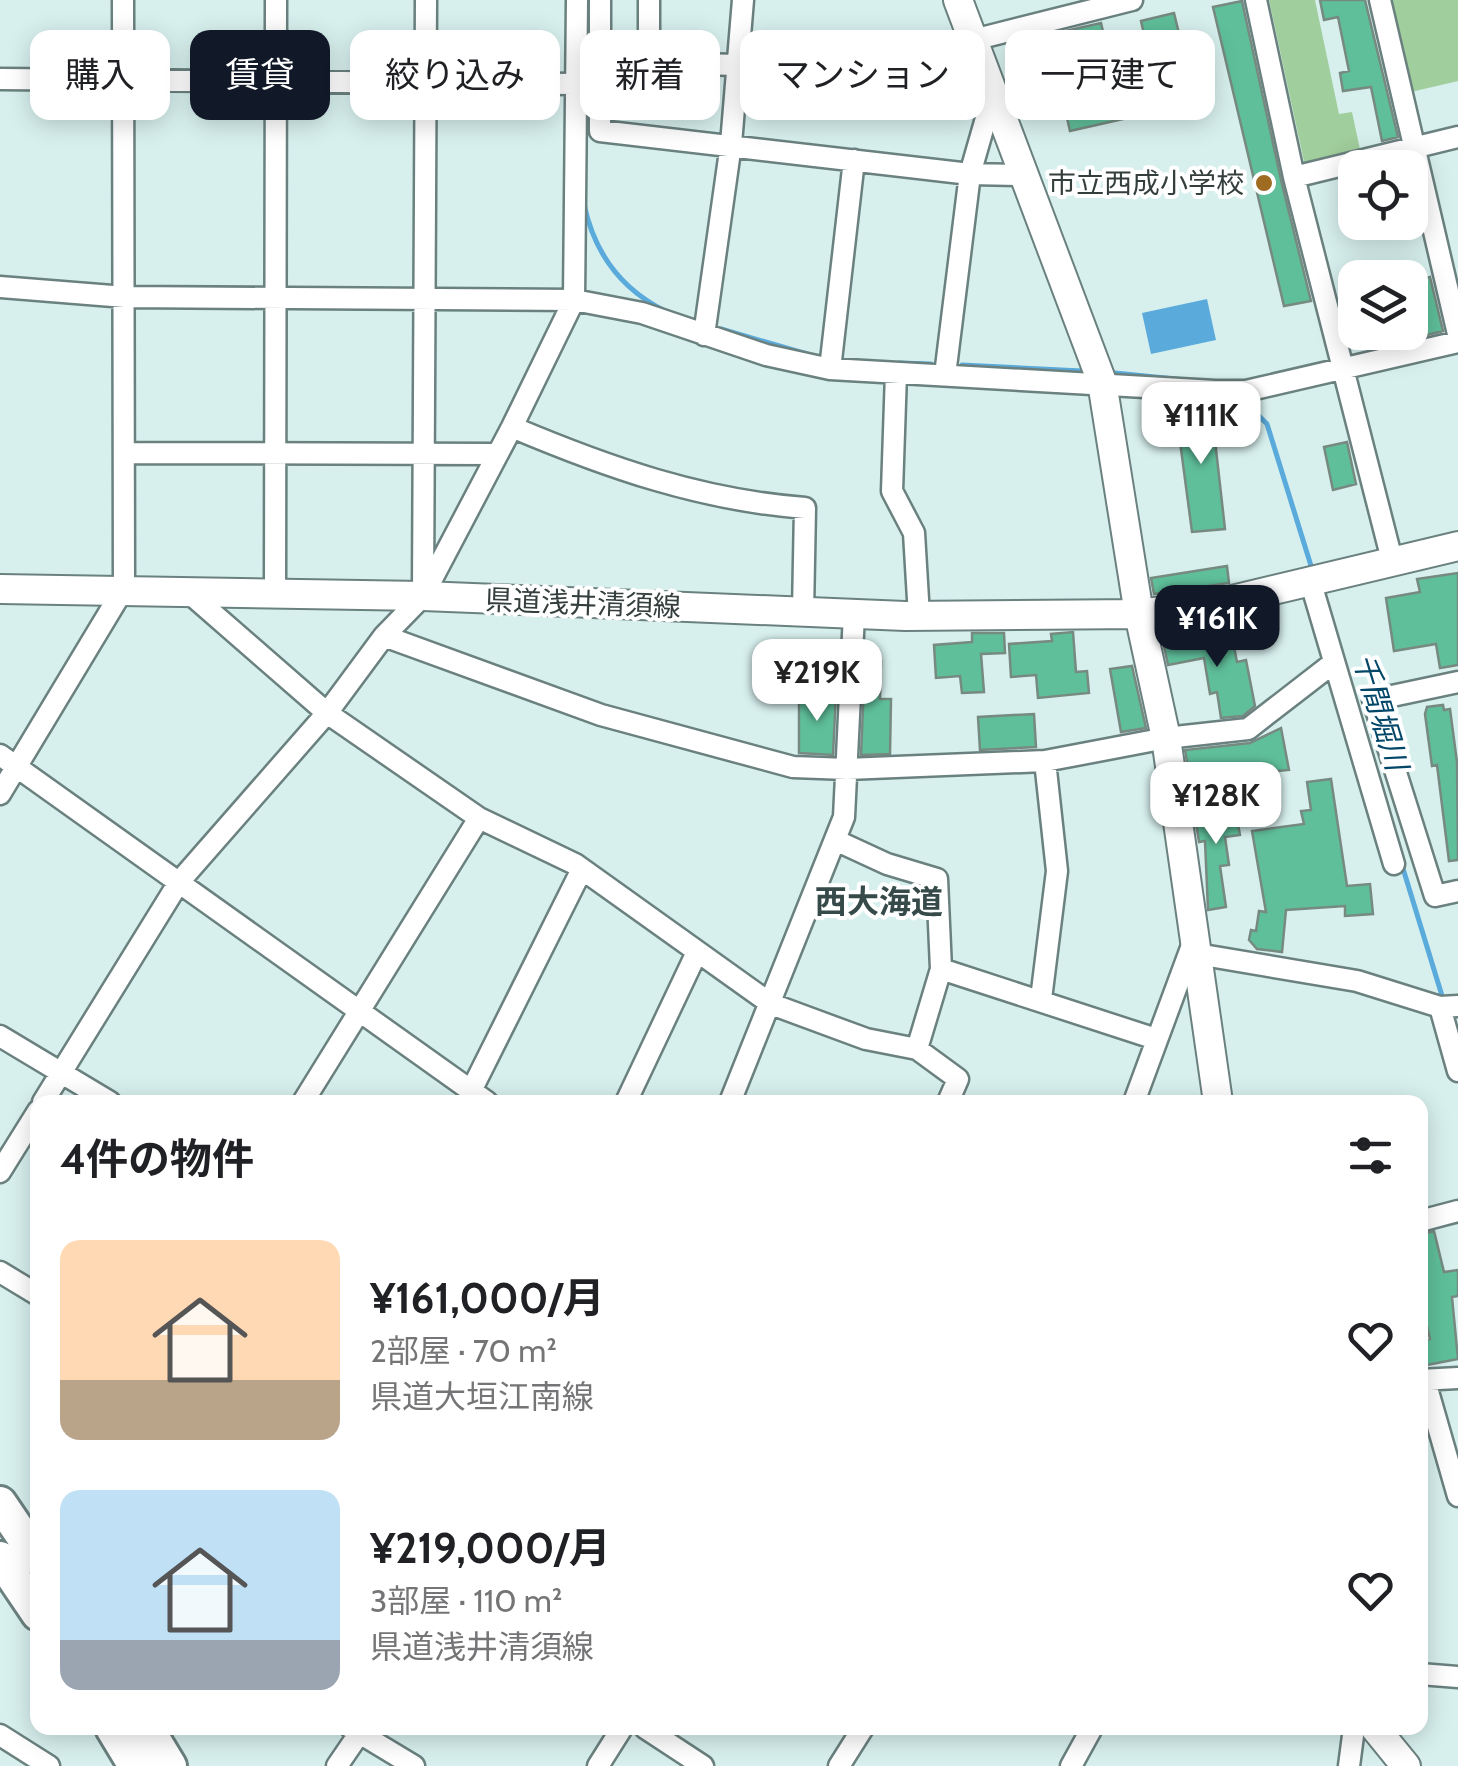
<!DOCTYPE html>
<html lang="ja">
<meta charset="utf-8">
<style>
body{margin:0;font-family:Cabin,"Noto Sans JP",sans-serif;background:#f2f2f2;color:#202124;height:100vh;display:flex;flex-direction:column;font-size:38px;white-space:nowrap}
*{box-sizing:border-box;margin:0}
p{font-size:32px;color:#757577}
.icon{flex:none;width:55px;height:55px;fill:none;stroke:currentColor;stroke-width:2;stroke-linecap:round;stroke-linejoin:round}
.map{position:relative;flex:1;overflow:hidden}
.details{position:absolute;left:30px;top:1095px;width:1398px;height:640px;display:flex;flex-direction:column;background:#fff;border-radius:20px;box-shadow:0 5px 25px #0003}
.details>*{flex:none}
.banner{position:absolute;left:30px;top:30px;width:1400px;height:90px;display:flex;gap:20px}
.controls{position:absolute;left:1338px;top:150px;display:grid;gap:20px}
.controls a{display:grid;place-items:center;width:90px;height:90px;border-radius:20px;background:#fff;box-shadow:0 5px 25px #0003;font-size:50px}
.price{position:absolute;translate:-50% -85px;padding:0 22px;border-radius:20px;background:#fff;color:#222;font-size:32px;line-height:65px;filter:drop-shadow(0 2px 5px #0008)}
.price::after{content:'';position:absolute;left:50%;top:60px;width:30px;height:22px;margin-left:-15px;background:inherit;clip-path:polygon(0 0,100% 0,50% 100%)}
.price.on{background:#111827;color:#fff}
ul{padding:0;list-style:none}
li{display:flex;align-items:center;gap:30px;height:250px;padding:0 30px}
li span{display:grid;place-items:center;flex:none;width:280px;height:200px;border-radius:20px;color:#555}
li>.icon{margin-inline-start:auto}
span .icon{width:120px;height:120px;fill:#fffc;stroke-width:1}
li b{font-size:42px}
h2{display:flex;justify-content:space-between;align-items:center;height:120px;padding:0 30px;font-size:42px}
.chip{padding:0 35px;border-radius:20px;background:#fff;box-shadow:0 5px 25px #0003;font-size:35px;line-height:90px}
.chip.on{background:#111827;color:#fff}
.map>svg:first-child{display:block}
.green{fill:#a1ce9d}
.water{fill:#5aaadb}
.lines{fill:none;stroke-linecap:round;stroke-linejoin:round}
.stream{stroke:#5aaadb;stroke-width:5}
.building{fill:#5fbf9b;stroke:#768a81;stroke-width:2.5}
.minor-casing{stroke:#6a817f;stroke-width:25}
.secondary-casing{stroke:#6a817f;stroke-width:32}
.trunk-casing{stroke:#6a817f;stroke-width:38}
.minor{stroke:#fff;stroke-width:20}
.secondary{stroke:#fff;stroke-width:28}
.trunk{stroke:#fff;stroke-width:32}
.poi-dot{fill:#9e6b21;stroke:#fff;stroke-width:4}
.labels{text-anchor:middle;stroke-width:8;stroke-linejoin:round;paint-order:stroke}
.poi-label{font-size:28px;fill:#343e3d;stroke:#fff;text-anchor:end}
.street-label{font-size:28px;fill:#343e3d;stroke:#fff}
.water-label{font-size:30px;font-style:italic;fill:#034768;stroke:#fff}
.quarter-label{font-size:32px;font-weight:bold;fill:#354a49;stroke:#fff}
</style>
<div class="map">
<svg width="1458" height="1766" viewBox="0 0 1458 1766">
<rect width="100%" height="100%" fill="#d7f0ee"/>
<path class="green" d="M1269 0H1315L1339 114 1352 112 1361 154 1305 166Z
M1389 0H1458V81L1411 92Z"/>
<path class="water" d="M1207 299 1216 340 1151 354 1142 313Z"/>
<g class="lines">
<path class="stream" d="M585 134 587 10
M584 204C594 252 621 289 665 311
M721 329 807 354
M899 363 931 364
M962 365 1082 371
M1115 373 1195 381
M1241 398 1267 424 1312 569
M1401 862 1443 999"/>
</g>
<path class="building" d="M1320 0H1365L1398 137 1382 141 1371 87 1343 91 1340 73 1349 71 1338 17 1324 20Z
M1242 1 1281 180 1311 301 1284 306 1213 7Z
M1174 13 1197 107 1163 115 1158 95 1120 103 1123 119 1070 131 1048 35 1101 23 1116 86 1154 78 1141 21Z
M1430 277 1443 331 1419 337 1410 281Z
M1175 404 1211 405 1225 529 1192 532Z
M1347 442 1356 484 1333 490 1324 447Z
M1227 566 1229 583 1154 594 1151 578Z
M1458 573V665L1440 668 1436 644 1394 651 1386 598 1420 592 1417 579Z
M1231 631 1237 662 1246 660 1255 706 1243 716 1221 718 1217 692 1210 694 1204 658 1168 665 1163 641Z
M1073 632 1076 672 1087 671 1089 693 1038 698 1036 675 1011 677 1009 644 1052 641 1051 634Z
M972 633H1004L1005 653 981 654 984 692 962 693 960 676 936 678 934 645 972 642Z
M865 661H881L880 699H891L890 754 861 755Z
M1132 666 1146 728 1121 732 1110 669Z
M799 694H836L833 755 799 753Z
M1443 705 1444 710 1450 709 1457 762 1458 860 1449 861 1437 765 1432 766 1425 714 1427 707Z
M1034 714 1036 747 980 750 978 717Z
M1281 728 1289 770 1190 779 1185 750 1250 743Z
M1331 779 1347 886 1370 884 1373 914 1345 916V906L1286 910 1282 952 1257 949 1249 940 1251 930 1256 931 1259 911 1266 912 1252 831 1304 824 1301 811 1311 810 1307 782Z
M1234 803 1240 835 1225 837 1229 865 1220 866 1226 907 1208 910 1205 841 1199 842 1194 810Z
M1434 1231 1444 1272 1458 1270V1296L1452 1297 1458 1359 1422 1366 1420 1342 1430 1339 1420 1296V1235Z"/>
<g class="lines">
<defs>
<path id="minor" d="M600 0V131L970 174 1023 175
M649 0V63L739 65
M1256 0 1294 177 1392 560
M1380 0 1458 334
M973 40 1132 0
M0 79 577 84
M1294 177 1458 137
M0 287 125 297 574 300 642 313 766 355 830 369 1215 391H1246L1458 342
M704 335 731 144 743 0
M830 369 854 160
M896 373 892 491 914 533 919 616
M945 375 970 174 993 94
M512 427C609 468 701 500 805 508L803 612
M124 453 496 454
M1310 580 1394 864
M187 591 327 713 479 818 575 864 771 1004 866 1039 917 1049 958 1079 948 1102
M275 593 276 0
M423 593 426 0
M384 636 601 715 793 767 847 769 1045 761 1166 738 1248 729 1332 664
M1458 682 1373 700 1435 896 1458 891
M0 755 487 1102
M0 794 124 588 123 0
M835 840 887 864 937 879 941 969 917 1049
M1197 954 1357 981 1440 1007 1458 1006
M941 969 1156 1039
M1041 999 1057 871 1045 761
M1440 1007 1458 1071
M0 1036 110 1102
M471 1091 582 869
M43 1102 179 882 327 713 384 636 423 596 512 427 574 300 577 0
M303 1102 479 818
M626 1102 697 952
M730 1102 844 817 854 614
M1134 1102 1194 940
M0 1172 38 1111
M1420 1221 1458 1211
M0 1272 38 1295
M1420 1380 1458 1378
M1425 1381 1458 1496
M1420 1674 1458 1677
M351 1728 414 1766
M645 1728 703 1766
M0 1735 49 1766
M337 1766 363 1728
M598 1766 622 1728
M839 1766 863 1728
M1071 1766 1092 1728
M1349 1766 1354 1728"/>
<path id="secondary" d="M958 0 1102 382 1139 614 1166 738 1218 1102
M0 589 423 596 905 616 1139 614 1215 604 1458 546
M1375 1728 1406 1766"/>
<path id="trunk" d="M0 1503 38 1559
M0 1558 38 1614
M112 1728 135 1766
M147 1728 170 1766"/>
</defs>
<use href="#minor" class="minor-casing"/>
<use href="#secondary" class="secondary-casing"/>
<use href="#trunk" class="trunk-casing"/>
<use href="#minor" class="minor"/>
<use href="#secondary" class="secondary"/>
<use href="#trunk" class="trunk"/>
</g>
<circle class="poi-dot" cx="1264" cy="183" r="10"/>
<g class="labels">
<g class="poi-label">
<text x="1244" y="193">市立西成小学校</text>
</g>
<g class="street-label">
<text transform="translate(583 603) rotate(2)" y="10">県道浅井清須線</text>
</g>
<g class="water-label">
<text transform="translate(1380 712) rotate(73)" y="10">千間堀川</text>
</g>
<g class="quarter-label">
<text x="879" y="913">西大海道</text>
</g>
</g>
</svg>
<div class="controls">
<a><svg class="icon" aria-label="locate" viewBox="0 0 24 24"><circle cx="12" cy="12" r="6"/><path d="M12 2v4M12 18v4M2 12h4M18 12h4"/></svg></a>
<a><svg class="icon" aria-label="layers" viewBox="0 0 24 24"><path d="M12 4l9 5-9 5-9-5zM3 14l9 5 9-5"/></svg></a>
</div>
<b class="price" style="left:1201px;top:467px">¥111K</b>
<b class="price on" style="left:1217px;top:670px">¥161K</b>
<b class="price" style="left:817px;top:724px">¥219K</b>
<b class="price" style="left:1216px;top:847px">¥128K</b>
<div class="banner">
<a class="chip">購入</a>
<a class="chip on">賃貸</a>
<a class="chip">絞り込み</a>
<a class="chip">新着</a>
<a class="chip">マンション</a>
<a class="chip">一戸建て</a>
</div>
<section class="details">
<h2>4件の物件<svg class="icon" aria-label="filters" viewBox="0 0 24 24"><path d="M4 7h16M4 17h16"/><circle cx="9" cy="7" r="2"/><circle cx="15" cy="17" r="2"/></svg></h2>
<ul>
<li><span style="background:linear-gradient(#ffd9b3 70%,#b9a48a 0)"><svg class="icon" aria-label="home" viewBox="0 0 24 24"><path d="M3 11l9-7 9 7M6 9v11h12V9"/></svg></span><div><b>¥161,000/月</b><p>2部屋 · 70 m²</p><p>県道大垣江南線</p></div><svg class="icon" aria-label="heart" viewBox="0 0 24 24"><path d="M12 20l-8-8c-3-5 5-10 8-4 3-6 11-1 8 4z"/></svg></li>
<li><span style="background:linear-gradient(#bfe0f5 75%,#9aa5b1 0)"><svg class="icon" aria-label="home" viewBox="0 0 24 24"><path d="M3 11l9-7 9 7M6 9v11h12V9"/></svg></span><div><b>¥219,000/月</b><p>3部屋 · 110 m²</p><p>県道浅井清須線</p></div><svg class="icon" aria-label="heart" viewBox="0 0 24 24"><path d="M12 20l-8-8c-3-5 5-10 8-4 3-6 11-1 8 4z"/></svg></li>
</ul>
</section>
</div>
